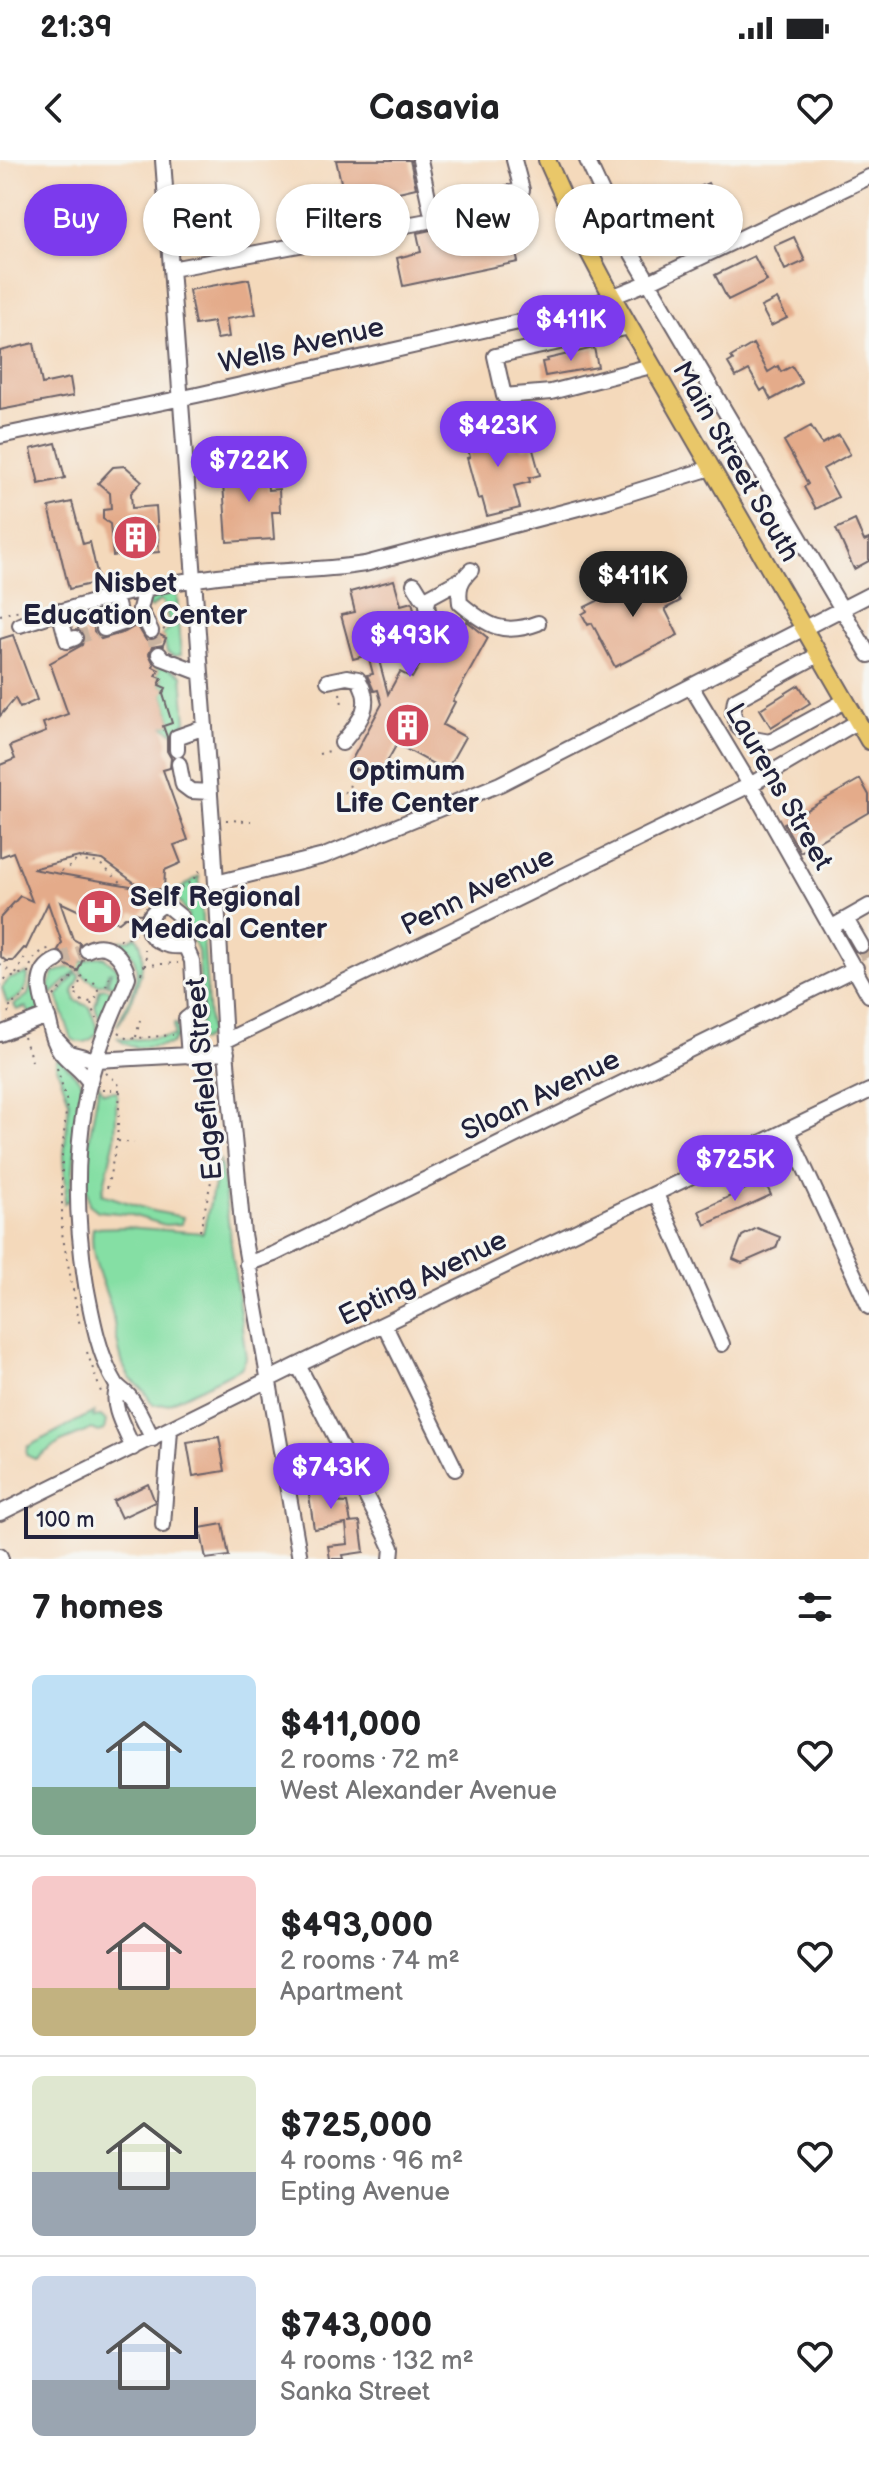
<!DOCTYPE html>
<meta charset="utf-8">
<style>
body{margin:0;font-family:"Balsamiq Sans",sans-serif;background:#f6f6f6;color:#202124;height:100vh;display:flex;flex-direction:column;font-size:30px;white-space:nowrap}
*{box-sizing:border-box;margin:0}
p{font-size:26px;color:#757577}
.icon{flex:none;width:44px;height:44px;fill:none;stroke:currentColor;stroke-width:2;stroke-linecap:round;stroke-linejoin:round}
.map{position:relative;height:1399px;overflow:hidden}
.drawer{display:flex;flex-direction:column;background:#fff;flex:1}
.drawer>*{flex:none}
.guide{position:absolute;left:24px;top:24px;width:822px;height:72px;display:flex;gap:16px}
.scale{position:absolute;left:24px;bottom:20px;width:174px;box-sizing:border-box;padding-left:8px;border:4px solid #22223b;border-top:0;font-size:22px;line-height:28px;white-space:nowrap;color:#22223b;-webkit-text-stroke:6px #f6f6f2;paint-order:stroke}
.price{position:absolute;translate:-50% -68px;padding:0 18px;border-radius:28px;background:#7c3aed;color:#fff;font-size:26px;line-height:52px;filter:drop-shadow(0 2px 4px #0008)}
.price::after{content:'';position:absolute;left:50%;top:48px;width:24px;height:18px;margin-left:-12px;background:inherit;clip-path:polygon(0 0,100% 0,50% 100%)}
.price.on{background:#222;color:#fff}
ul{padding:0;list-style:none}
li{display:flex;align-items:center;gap:24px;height:200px;padding:0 32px}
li+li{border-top:2px solid #e0e0e0}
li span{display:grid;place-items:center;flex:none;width:224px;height:160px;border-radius:12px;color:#555}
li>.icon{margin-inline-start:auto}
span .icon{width:96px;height:96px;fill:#fffc;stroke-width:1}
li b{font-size:34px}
h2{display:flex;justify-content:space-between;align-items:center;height:96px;padding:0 32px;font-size:34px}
.tag{padding:0 28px;border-radius:36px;background:#fff;box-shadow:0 2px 6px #0004;font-size:28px;line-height:72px}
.tag.on{background:#7c3aed;color:#fff}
.status{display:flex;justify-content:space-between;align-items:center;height:56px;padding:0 40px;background:#fff;direction:ltr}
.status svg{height:22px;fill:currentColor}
header{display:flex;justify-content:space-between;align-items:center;height:104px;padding:0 32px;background:#fff;font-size:36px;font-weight:800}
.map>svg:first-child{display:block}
.green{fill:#85dfa4;stroke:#548070;stroke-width:2}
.building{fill:#e4ab8a;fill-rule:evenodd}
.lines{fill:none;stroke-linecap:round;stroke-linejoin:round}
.minor-tunnel{stroke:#cab4a1;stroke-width:14;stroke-dasharray:14 7;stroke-linecap:butt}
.minor-casing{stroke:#6c6268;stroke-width:18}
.major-casing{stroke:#6c6268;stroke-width:20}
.path{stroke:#6c6268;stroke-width:2;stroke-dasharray:2 6;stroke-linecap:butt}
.minor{stroke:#fff;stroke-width:14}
.major{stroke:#e9c769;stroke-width:16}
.labels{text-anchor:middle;stroke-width:6;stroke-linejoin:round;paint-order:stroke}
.street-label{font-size:28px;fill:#22223b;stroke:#f6f6f2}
.poi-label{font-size:28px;font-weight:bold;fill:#22223b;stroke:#f6f6f2}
</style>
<div class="status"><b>21:39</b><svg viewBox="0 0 49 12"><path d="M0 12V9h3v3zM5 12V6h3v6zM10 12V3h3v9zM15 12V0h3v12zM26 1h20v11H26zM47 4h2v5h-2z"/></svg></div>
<header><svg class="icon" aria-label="back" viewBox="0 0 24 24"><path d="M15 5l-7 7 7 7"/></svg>Casavia<svg class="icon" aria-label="heart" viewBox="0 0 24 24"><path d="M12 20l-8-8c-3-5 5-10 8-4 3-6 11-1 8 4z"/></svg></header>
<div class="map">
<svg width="869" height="1399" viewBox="0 0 869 1399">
<rect width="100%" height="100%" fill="#f6f6f2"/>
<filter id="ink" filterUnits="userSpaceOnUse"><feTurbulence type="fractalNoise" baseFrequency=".0125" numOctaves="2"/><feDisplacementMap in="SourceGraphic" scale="16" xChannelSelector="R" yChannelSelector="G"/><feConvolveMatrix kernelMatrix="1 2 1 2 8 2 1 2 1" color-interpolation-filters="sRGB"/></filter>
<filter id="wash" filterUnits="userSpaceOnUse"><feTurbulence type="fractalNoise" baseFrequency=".006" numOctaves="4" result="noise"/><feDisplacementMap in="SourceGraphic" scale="32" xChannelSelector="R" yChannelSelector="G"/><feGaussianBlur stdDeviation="1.8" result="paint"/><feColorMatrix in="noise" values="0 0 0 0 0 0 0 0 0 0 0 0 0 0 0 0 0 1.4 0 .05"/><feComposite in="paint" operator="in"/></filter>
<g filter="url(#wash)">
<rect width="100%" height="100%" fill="#f4d9bb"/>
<path class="green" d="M171 432 177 433 178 456 170 463 162 441H159L151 448 147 445 154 435Z
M109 446 113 448 111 452 69 467 66 457Z
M176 463H178L181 495 174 496 167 492 163 474Z
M155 501 182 515 186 562 174 573 163 566 172 563 163 534 166 528 159 525 162 518 156 516 159 510 153 507Z
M199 716 210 875 201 881 194 873 203 859 198 791 189 773 188 755 176 736 180 729Z
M136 776C153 797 132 847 117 866 130 835 152 808 120 781L130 780Z
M95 797H104L117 808 119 819 116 826 107 824 111 812 108 813 105 823 98 825 83 815 79 808 52 834 49 825 54 813Z
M77 812 80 817 73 831 76 841 90 847 98 871C92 881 83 886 72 879L57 836Z
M28 813C28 829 23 837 7 843L2 828 9 819Z
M33 817 41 842 40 850 31 856 26 847 17 850 14 845 28 835Z
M106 828 114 832 101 864 95 846 100 829Z
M174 864H177L178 876 171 884C154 886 129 893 118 878L128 880 174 876Z
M59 898 82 922 70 1040 64 1043 66 1027 64 995 69 941 56 905V900Z
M99 924 103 932 117 931 115 978 102 1034 153 1051 183 1057 181 1064 165 1065 128 1054 98 1051 89 1044 84 1009Z
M220 999 246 1198 241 1208 168 1244 154 1245C149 1241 148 1235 143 1230 134 1220 131 1223 124 1207 117 1189 116 1171 112 1152 105 1125 88 1097 93 1068L125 1067 203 1073Z
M94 1252 93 1257 101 1256 106 1261 104 1270 99 1272 92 1269 61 1282 35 1299 26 1295 27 1287Z"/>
<g id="blocks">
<path class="building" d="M336 0H410L416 28 346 44Z
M708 23 722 53 700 64 685 34Z
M507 53 518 102 403 126 397 98 421 92 417 73Z
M794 77 805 101 785 110 774 86Z
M754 96 767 121 728 140 715 115Z
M249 119 256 154 226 159 229 177 217 179 213 162 195 165 189 130Z
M777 139 787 158 771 166 761 147Z
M34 183 42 224 70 218 73 236 0 250V191Z
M753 184 768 212 778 206 781 212 792 206 802 223 771 240 765 228 761 231 749 210 736 217 728 203 733 200 731 197Z
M594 188 598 207 545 216 542 202 548 201 547 199Z
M497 264 504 290 522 286V289L532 286 540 315 529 318 530 322 514 326 520 348 487 356 482 338 478 339 467 298 470 297 464 273Z
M811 266 822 284 839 275 850 294 823 309 838 337 816 349 804 327 808 324 784 281Z
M56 283 65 318 39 324 31 289Z
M266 305 268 330 279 329 280 352H272L274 379 227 382 222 308Z
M125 306 142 321 131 333 132 348 156 346 159 392 113 396 110 364 103 359V350L111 349 110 333 98 323 113 307Z
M72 342 83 384 90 382 99 422 69 429 49 347Z
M855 360 864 381 869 379V401L854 409 836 369Z
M648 416 656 430 671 422 680 441 665 449 678 475 615 507 592 463 588 465 582 454 587 451 585 447Z
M394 420 401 445 412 442 416 456 406 459 412 484 377 493 388 534 400 512 412 518 421 503 415 500 427 480H423L427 475 438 473 443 453 465 465 467 461 488 478 453 541 455 542 443 565 465 577 446 611 397 584 376 621 349 605 382 544 378 530 374 531 367 515 373 514 368 495 353 499 341 455 355 452 350 432Z
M98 456 100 460 94 466V471L101 479 125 472 137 465 146 480H155L160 475 166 478 163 485 152 487 149 494 154 504 153 507 159 510 156 516 162 518 159 525 166 528 163 534 172 563 163 566 167 577V591L171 598 170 608 163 610 188 680 174 685 181 703 165 710 164 729 149 730 155 738 141 754 132 753 131 757H125L119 762 102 759 101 761 60 742 73 779 80 783 78 793 83 799 78 811 66 805V795L58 790 62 783 48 743 26 789 24 788 13 801H6L0 796V758L20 736 32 741 13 692 0 697V605L15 599 10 586 46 572 43 563 68 554 50 503 82 485 85 475 78 469 81 461ZM79 697 103 700 142 728 32 709Z
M13 475 37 540 20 548 15 538 0 556V479Z
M799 525 810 543 771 567 760 549Z
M860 619 869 635V652L800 692 784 663Z
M764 1020 771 1035 705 1065 699 1051Z
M757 1068 780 1077 776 1088 742 1103 733 1099 742 1076Z
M219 1277 225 1311 193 1316 187 1282Z
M322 1298 330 1342 347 1343 351 1363H348L360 1362 364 1392 343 1395 344 1399H330L328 1386 348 1384 346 1364 314 1369 304 1301Z
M148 1324 155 1342 121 1358 113 1341Z
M223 1364 229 1396 206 1399 200 1368Z"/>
</g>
</g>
<g filter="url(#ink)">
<use href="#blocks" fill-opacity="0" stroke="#6c6268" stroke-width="2"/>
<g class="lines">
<path class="minor-tunnel" d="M151 471 159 494
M75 478 104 469
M861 785 869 799
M57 800 87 790"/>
<defs>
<path id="minor" d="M163 0 214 689 225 881 243 1074 300 1399
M420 0 433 60
M587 0 625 82 869 495
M171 109 433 60 441 48 522 30 514 0
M630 167 495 196 504 236 551 232 651 206
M0 276 197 235 589 146 649 122 869 17
M471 410C460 421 458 428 460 443 487 466 504 476 538 463
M414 424 422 437 428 440
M145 429 140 449 151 471
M59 451 67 481 75 478
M20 465C84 443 151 424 218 416 267 410 316 412 365 404L605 341 711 308
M431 466 427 445 429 437 462 419
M104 469 122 463 115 437
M159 494 162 498 201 513
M820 494 735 540 733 553 739 568 753 579 770 582 845 541
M328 521 347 517 358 519C375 546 359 562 342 583
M692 528 758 638 869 835
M177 590V577L205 567
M179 604 183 625 191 631 210 632
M216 723 324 696 500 624 869 435
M846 759 861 785
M832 767 869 746
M187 786C181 786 173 787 167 785 141 777 142 755 165 744L181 757V776L192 801 195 852 186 859 189 896
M87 790C108 778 124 798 128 817 120 838 110 858 103 879 73 958 73 1043 86 1125 92 1157 99 1196 116 1224 119 1229 125 1231 129 1236 139 1248 145 1265 153 1279
M57 800C30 812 42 840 49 861 51 871 54 883 60 891 69 903 82 909 90 923
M0 874 47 856
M53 876 69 893 96 900 227 893
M225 881 750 625 857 562
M787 970 869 1147
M656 1034 722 1184
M247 1104 274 1094 856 808
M384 1164 455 1309
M298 1205 385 1373 392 1388 391 1399
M118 1227C109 1245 126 1271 133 1288
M0 1353 298 1205 869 931
M163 1365 170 1270
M0 1396 1 1399"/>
<path id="major" d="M547 0 584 83 612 136 869 581"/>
</defs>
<use href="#minor" class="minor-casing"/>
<use href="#major" class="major-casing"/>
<path class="path" d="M0 455 20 450
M163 470 179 460
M340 533 342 544
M319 594 333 590
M339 639 349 627 356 609
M226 660 251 661
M61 711 71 706 79 697 82 701 99 703 123 724
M174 732 192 721 200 710
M120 779 125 780 135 774
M0 805 5 800 9 816
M145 805 178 803
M16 814 25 797
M29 814C30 799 38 792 51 788
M141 814 146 801 145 790
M76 831a11 11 0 1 1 22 0a11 11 0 1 1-22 0Z
M0 826 6 818 27 812
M106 826 110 815
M54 836 78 811 84 821
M91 843 97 859
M0 855 12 851 9 845 18 841 26 832
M119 872 127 879 173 875
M24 877 32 901
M136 877 140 860
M57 908 67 942 62 995V1073L80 1166
M106 913 118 923 120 930 117 981 107 1029
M102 930H120
M118 981 134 983
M200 1071 216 999 221 997
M87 1192 102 1235"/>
<use href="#minor" class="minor"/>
<use href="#major" class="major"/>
</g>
</g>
<defs>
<symbol id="building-disc" viewBox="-11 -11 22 22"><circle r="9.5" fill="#d1495b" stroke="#f6f6f2"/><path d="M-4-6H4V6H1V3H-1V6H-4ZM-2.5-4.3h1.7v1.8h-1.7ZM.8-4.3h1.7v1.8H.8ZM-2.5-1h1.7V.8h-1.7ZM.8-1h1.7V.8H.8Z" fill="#fff"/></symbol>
<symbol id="hospital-disc" viewBox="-11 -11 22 22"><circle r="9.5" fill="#d1495b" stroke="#f6f6f2"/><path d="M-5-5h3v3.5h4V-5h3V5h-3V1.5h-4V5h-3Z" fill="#fff"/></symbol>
</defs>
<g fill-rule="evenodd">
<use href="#building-disc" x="110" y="352" width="51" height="51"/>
<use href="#building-disc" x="382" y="540" width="51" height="51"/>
<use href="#hospital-disc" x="74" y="726" width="51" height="51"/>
</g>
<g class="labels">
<g class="street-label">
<text transform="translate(301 184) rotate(-13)" y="10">Wells Avenue</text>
<text transform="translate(737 301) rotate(60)" y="10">Main Street South</text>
<text transform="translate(780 626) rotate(60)" y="10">Laurens Street</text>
<text transform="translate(477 730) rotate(-26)" y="10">Penn Avenue</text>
<text transform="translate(203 919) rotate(-95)" y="10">Edgefield Street</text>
<text transform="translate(540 934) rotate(-26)" y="10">Sloan Avenue</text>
<text transform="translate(422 1117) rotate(-26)" y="10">Epting Avenue</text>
</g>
<g class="poi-label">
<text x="135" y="432">Nisbet<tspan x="135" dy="32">Education Center</tspan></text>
<text x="407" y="620">Optimum<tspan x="407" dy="32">Life Center</tspan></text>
<text x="130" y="746" text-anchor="start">Self Regional<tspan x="130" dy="32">Medical Center</tspan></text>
</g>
</g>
</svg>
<div class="scale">100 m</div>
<b class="price" style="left:571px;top:203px">$411K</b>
<b class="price" style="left:498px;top:309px">$423K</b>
<b class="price" style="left:249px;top:344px">$722K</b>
<b class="price on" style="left:633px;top:459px">$411K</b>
<b class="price" style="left:410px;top:519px">$493K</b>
<b class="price" style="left:735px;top:1043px">$725K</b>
<b class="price" style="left:331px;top:1351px">$743K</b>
<div class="guide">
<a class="tag on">Buy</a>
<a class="tag">Rent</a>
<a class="tag">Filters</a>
<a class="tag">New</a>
<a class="tag">Apartment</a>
</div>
</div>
<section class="drawer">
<h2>7 homes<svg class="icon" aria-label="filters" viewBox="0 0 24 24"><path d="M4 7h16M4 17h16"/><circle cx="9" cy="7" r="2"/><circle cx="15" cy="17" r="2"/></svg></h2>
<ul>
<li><span style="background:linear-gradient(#bfe0f5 70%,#7fa58c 0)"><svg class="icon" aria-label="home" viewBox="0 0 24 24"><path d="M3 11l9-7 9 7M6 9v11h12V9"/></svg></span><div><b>$411,000</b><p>2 rooms · 72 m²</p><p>West Alexander Avenue</p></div><svg class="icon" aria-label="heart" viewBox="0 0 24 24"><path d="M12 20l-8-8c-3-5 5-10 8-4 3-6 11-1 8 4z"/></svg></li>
<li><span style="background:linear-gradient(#f6c9c9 70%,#c2b280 0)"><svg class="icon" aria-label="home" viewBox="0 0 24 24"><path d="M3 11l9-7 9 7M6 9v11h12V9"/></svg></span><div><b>$493,000</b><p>2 rooms · 74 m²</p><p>Apartment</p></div><svg class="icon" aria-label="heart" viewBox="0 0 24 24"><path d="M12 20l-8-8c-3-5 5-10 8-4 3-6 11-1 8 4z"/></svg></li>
<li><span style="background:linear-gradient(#dfe7d0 60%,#9aa5b1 0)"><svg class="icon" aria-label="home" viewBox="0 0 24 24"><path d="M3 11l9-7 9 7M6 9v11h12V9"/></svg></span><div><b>$725,000</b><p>4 rooms · 96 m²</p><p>Epting Avenue</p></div><svg class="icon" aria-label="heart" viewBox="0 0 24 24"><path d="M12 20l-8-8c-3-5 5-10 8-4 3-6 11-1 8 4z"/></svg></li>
<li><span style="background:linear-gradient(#c9d6e8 65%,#9aa5b1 0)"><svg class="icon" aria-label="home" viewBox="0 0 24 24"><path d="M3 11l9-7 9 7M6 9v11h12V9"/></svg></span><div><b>$743,000</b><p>4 rooms · 132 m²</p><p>Sanka Street</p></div><svg class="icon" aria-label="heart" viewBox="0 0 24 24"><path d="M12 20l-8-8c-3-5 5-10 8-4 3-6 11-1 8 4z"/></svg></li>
</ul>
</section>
